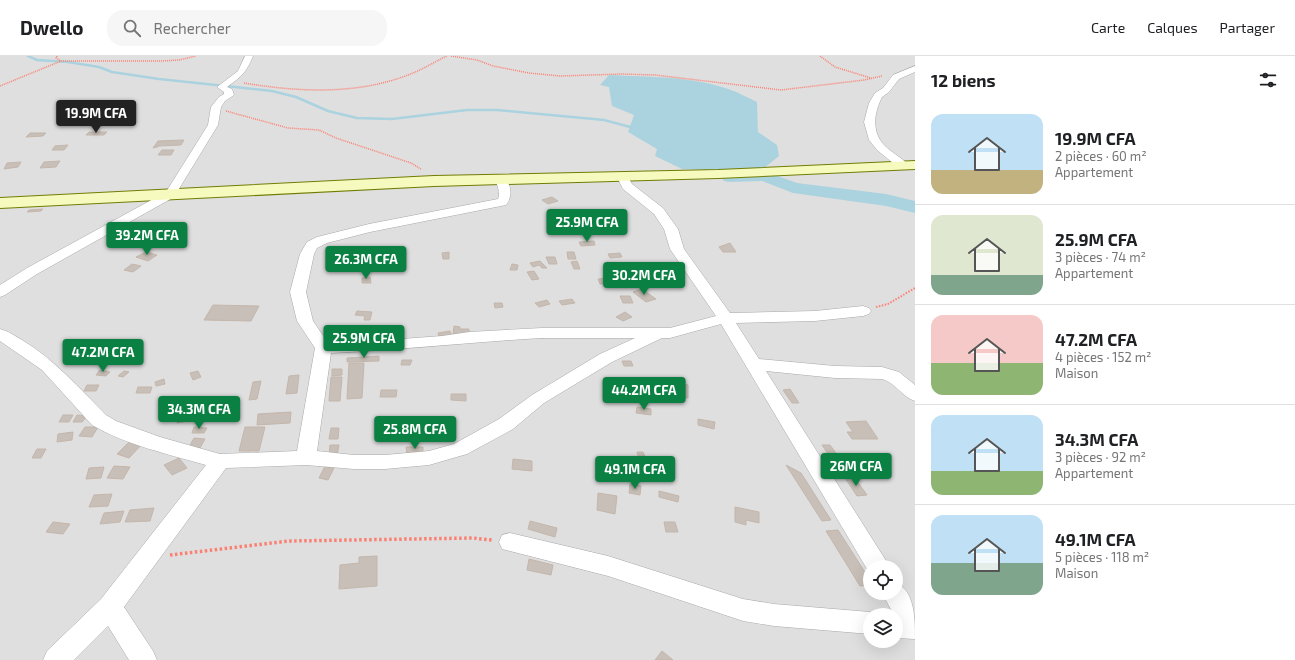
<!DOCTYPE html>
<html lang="fr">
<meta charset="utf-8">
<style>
body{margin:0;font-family:"Exo 2",sans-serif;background:#f6f6f6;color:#202124;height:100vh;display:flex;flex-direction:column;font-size:15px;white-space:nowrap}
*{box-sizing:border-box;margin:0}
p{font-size:13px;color:#757577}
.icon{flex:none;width:22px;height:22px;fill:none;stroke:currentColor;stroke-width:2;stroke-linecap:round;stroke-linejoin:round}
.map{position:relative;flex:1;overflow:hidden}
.drawer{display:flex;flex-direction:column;background:#fff;width:380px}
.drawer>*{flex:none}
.controls{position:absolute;left:863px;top:504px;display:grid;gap:8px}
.controls a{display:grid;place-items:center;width:40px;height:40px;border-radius:50%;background:#fff;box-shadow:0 4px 16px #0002;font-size:20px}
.price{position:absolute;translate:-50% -34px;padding:0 9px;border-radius:4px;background:#0b8043;color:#fff;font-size:13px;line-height:26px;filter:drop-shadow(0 1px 2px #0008)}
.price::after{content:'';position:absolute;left:50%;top:24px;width:12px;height:9px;margin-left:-6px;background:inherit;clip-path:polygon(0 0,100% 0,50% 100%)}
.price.selected{background:#222;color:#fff}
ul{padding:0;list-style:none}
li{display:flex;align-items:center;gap:12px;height:100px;padding:0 16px}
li+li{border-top:1px solid #e0e0e0}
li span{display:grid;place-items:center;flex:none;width:112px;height:80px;border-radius:12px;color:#555}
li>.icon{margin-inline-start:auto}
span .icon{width:48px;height:48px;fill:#fffc;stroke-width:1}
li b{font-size:17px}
h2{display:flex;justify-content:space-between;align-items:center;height:48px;padding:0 16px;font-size:17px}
header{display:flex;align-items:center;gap:24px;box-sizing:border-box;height:56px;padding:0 20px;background:#fff;border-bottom:1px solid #e0e0e0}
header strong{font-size:19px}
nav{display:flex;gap:22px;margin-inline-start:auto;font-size:14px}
.search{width:280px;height:36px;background:#f6f6f6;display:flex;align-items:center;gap:10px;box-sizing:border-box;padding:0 14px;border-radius:16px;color:#757577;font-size:15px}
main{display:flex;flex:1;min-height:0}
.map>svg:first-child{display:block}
.residential{fill:#e0dfdf;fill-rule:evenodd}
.water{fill:#aad3df}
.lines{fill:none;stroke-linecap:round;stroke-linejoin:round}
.stream-far1{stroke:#aad3df;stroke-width:2.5}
.stream{stroke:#aad3df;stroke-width:3}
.river{fill:#aad3df;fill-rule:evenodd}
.building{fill:#c7bfb8;stroke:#c4b6ab}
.street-casing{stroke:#a9a9a9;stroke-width:1}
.secondary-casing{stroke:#707d05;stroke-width:2}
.path-far2{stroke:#fa8072;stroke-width:1.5;stroke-dasharray:1 1;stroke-linecap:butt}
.path-far1{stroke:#fa8072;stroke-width:2;stroke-dasharray:1.5 1.5;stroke-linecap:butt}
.path{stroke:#fa8072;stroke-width:3.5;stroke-dasharray:2.5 2.5;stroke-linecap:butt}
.street{fill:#fff;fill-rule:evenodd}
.secondary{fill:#f7fabf;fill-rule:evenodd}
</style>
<header>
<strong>Dwello</strong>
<div class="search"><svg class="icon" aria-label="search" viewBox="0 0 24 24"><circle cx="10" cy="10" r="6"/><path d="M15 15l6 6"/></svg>Rechercher</div>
<nav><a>Carte</a><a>Calques</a><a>Partager</a></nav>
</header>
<main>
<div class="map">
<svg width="915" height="604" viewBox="0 0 915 604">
<rect width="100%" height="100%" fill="#f2efe9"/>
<path class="residential" d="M0 0H915V604H0ZM870 511H896V537H870ZM870 559H896V585H870Z"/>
<path class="water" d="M609 19C649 21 693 20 731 34 740 37 748 42 757 46L758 76 777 89 779 100 764 112 713 114 682 113 655 100 657 93 628 76 634 59 612 50 609 31 600 29Z"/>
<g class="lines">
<path class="stream-far1" d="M28 0 37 4 68 6 99 11 112 16 159 23 272 35 296 41 328 55 357 62 392 63 467 54H497L604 64 634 72"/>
<path class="stream" d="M630 71 635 72"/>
<path class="river" d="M764 115 797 127 886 138 915 145V157L886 150 793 137 762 125 730 126 724 125 721 121 724 117Z"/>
</g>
<path class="building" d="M64 59H75L70 64H59Z
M89 76H107L104 79H86Z
M30 77H46L43 80 26 81Z
M184 84 181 89 159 90 157 91 153 92 158 85Z
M68 89 64 94H52L55 90Z
M162 94H174L171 99H158Z
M60 105 56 111 40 112 44 106Z
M21 106 18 111 4 113 7 107Z
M552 141 558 145 548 148 542 144Z
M43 153 41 155 27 156 29 154Z
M594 185 595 189 581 190 579 186Z
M730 187 736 196H723L719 191Z
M146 196 157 199 148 205 136 201Z
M449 196V203H443L442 197Z
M567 196H574L576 203H568Z
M620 197 622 201 610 202 608 198Z
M546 201H555L557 208H549Z
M540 205 547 212H542L539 209 533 211 530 207Z
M577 205 580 213H574L571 206Z
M132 208 141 210 133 216 124 214Z
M512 208 518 209 517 214H510Z
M534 215 539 223 532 224 527 216Z
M370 221 371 227H362V222Z
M645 221 648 229H641L638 222Z
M612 222 614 227 600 228 598 223Z
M642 233 656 243 646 246 633 236Z
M620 240H630L633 247H623Z
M572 243 575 247 562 249 559 245Z
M547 244 550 248 539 251 535 247Z
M494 247H502L503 251 495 252Z
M213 249 259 250 251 265 204 264Z
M357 255 372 256 370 264H364L365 260 355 259Z
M625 256 632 261 623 265 616 261Z
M454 270 460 271V273H469V279L453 278Z
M450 275 452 280 439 281 438 277Z
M379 300V305L347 306V302Z
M402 304H412L410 309H401Z
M622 305H631L633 310H624Z
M349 307H364L362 342 347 343Z
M332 313H342V319L332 320Z
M100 314 110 316 106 320 96 319Z
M124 315 129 316 123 321 118 320Z
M198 315 201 321 193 324 190 317Z
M299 319 297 337 286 338 289 320Z
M331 321H342L340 345H329Z
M164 323 165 328 156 330 155 326Z
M261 325 257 343 249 344 253 326Z
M673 326 688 329V342L681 340V337L673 335Z
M87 329H99L96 335H84Z
M138 331H152L150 337H136Z
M790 333 799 347H792L783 334Z
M381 334H397L396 341H380Z
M451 338H466V345L451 344Z
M185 345 188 352 169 359 166 352Z
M200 351H211L208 358H197Z
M637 351 651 353V359L636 357Z
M187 356V365L177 367 178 358Z
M291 356 290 367 257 369 258 358Z
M63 359H73L69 366H59Z
M77 359 87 360 82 366H73Z
M698 363 715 366 714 373 698 369Z
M866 365 878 383H852L847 376H853L846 366Z
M85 371H98L92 381 79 380Z
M194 371 207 372 204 377H192Z
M245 371H265L259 395H239Z
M331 372H339L338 383H329Z
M73 376 72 384 57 386 58 378Z
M194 382 205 383 200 392 189 391Z
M132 383 144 386 129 402 117 398Z
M330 389H339L337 400H329Z
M822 389H830L841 404 833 405Z
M406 391H423V397L407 398Z
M37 393H46L41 402H32Z
M637 396H643L646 403H639Z
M179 402 187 412 172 419 164 409Z
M513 403 532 405V415L512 413Z
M786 409 801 417 831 464 822 465Z
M114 410 130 411 123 423 107 422Z
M325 410 334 412 328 424 319 422Z
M104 411 101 422 86 423 89 412Z
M854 421 867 439 857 440 845 422Z
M630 428 641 430 640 439 629 437Z
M659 435 679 440 678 446 659 441Z
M598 437 617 440 615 458 597 454Z
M112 438 108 450 89 451 94 439Z
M735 451 759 456V467L746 464V469L735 466Z
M154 452 150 465 125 466 130 454Z
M124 455 120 466 100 468 104 457Z
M530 465 557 472 555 481 528 473Z
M53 466 70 468 63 478 46 476Z
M664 466H675L678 476H666Z
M838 474 870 524V529L860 530 826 475Z
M377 500V530L339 533 340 509 359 507V501Z
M529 503 553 509 551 519 527 514Z
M662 595 673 604H655Z"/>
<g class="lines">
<defs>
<path id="street" d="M245 0H253C246 17 242 20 227 31L232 33 234 39 225 45 221 51 218 69 174 141 37 218 5 239 0 241V229L27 212 166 136 208 69 211 51 219 41 224 38V36L217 31 238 15Z
M915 10V16L899 23 889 36 882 41C874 57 871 76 885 90 892 97 903 102 909 110L907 112H899L877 94 869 84 864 66 869 47 875 37 883 32 893 19Z
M623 118 627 119 632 128 663 152 678 173 684 193 730 257 815 255 863 250 869 252 871 255 869 258 863 260 815 265 736 267 759 303 835 310 882 311 899 316 915 329V345C902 341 895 326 882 323L835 322 766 315 890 511H870V518L721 268 670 282H662L612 306 544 347 513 373 467 398 460 400 429 409 385 413H354L306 409 226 412 124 551 153 595 157 604H129L108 570 74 604H43L47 595 101 543 206 409C168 398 126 389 92 369L42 314 0 285V273C8 275 15 280 22 284 55 304 79 332 106 359L116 365 160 381 220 398 297 395 315 292 297 265 290 236 300 198 307 186 317 181 369 168 498 143C501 137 497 129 495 123L497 121H505C511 130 513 140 506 149L370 176 327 187 317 192 314 198 306 236 313 265 328 287 374 285 442 280 469 276 542 272H670L716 260 670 193 664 173 654 158 623 133 617 121 619 119ZM542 282H635L600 298 532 339 499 363 454 388 429 395 385 399H354L317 395 331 297C401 294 471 286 542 282Z
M510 477 608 500 743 543 774 548 870 556 879 559H870V578L774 570 743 565 608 520 502 493 499 486 502 479Z
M896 527C915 535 915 563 915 583L896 582V559H894L882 537H896Z"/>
<path id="secondary" d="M915 105V113L718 122 434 130 0 152V142L434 120 718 114Z"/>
</defs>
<use href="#street" class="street-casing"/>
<use href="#secondary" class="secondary-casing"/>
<path class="path-far2" d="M57 0 56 2 61 5H161L179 4 196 0
M451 0 477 4 493 10 529 17 560 20 621 18 655 19 781 34 864 24 882 20
M820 0 835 11 871 22
M244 27C298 36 356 39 408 19 422 14 434 6 447 0
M0 30 61 5
M226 55 288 72 319 74 336 82 411 107 421 113"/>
<path class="path-far1" d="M876 251 888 248 915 232"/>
<path class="path" d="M170 499 289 485 473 482 492 484"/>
<use href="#street" class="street"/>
<use href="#secondary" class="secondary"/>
</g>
</svg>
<div class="controls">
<a><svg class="icon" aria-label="locate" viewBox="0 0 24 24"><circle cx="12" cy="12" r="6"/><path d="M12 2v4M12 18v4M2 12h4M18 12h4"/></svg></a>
<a><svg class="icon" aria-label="layers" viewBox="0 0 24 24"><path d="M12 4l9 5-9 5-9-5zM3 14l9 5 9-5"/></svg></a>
</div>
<b class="price selected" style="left:96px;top:78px">19.9M CFA</b>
<b class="price" style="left:587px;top:187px">25.9M CFA</b>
<b class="price" style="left:147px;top:200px">39.2M CFA</b>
<b class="price" style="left:366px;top:224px">26.3M CFA</b>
<b class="price" style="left:644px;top:240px">30.2M CFA</b>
<b class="price" style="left:364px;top:303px">25.9M CFA</b>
<b class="price" style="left:103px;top:317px">47.2M CFA</b>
<b class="price" style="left:644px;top:355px">44.2M CFA</b>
<b class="price" style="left:199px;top:374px">34.3M CFA</b>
<b class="price" style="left:415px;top:394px">25.8M CFA</b>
<b class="price" style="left:856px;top:431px">26M CFA</b>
<b class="price" style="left:635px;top:434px">49.1M CFA</b>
</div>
<section class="drawer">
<h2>12 biens<svg class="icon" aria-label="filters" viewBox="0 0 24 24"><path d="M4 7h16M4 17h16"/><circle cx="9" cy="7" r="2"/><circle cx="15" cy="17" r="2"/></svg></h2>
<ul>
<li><span style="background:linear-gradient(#bfe0f5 70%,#c2b280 0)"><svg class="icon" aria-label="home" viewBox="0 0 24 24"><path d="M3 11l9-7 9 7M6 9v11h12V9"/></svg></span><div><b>19.9M CFA</b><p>2 pièces · 60 m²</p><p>Appartement</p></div></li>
<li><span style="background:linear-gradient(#dfe7d0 75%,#7fa58c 0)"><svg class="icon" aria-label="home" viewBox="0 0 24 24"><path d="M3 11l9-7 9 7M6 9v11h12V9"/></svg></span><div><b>25.9M CFA</b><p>3 pièces · 74 m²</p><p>Appartement</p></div></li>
<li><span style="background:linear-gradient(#f6c9c9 60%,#8fb573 0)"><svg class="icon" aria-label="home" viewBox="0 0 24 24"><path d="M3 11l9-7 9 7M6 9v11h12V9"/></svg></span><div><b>47.2M CFA</b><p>4 pièces · 152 m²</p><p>Maison</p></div></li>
<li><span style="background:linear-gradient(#bfe0f5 70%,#8fb573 0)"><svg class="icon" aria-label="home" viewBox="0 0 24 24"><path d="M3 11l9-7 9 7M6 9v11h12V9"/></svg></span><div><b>34.3M CFA</b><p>3 pièces · 92 m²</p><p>Appartement</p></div></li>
<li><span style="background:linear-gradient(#bfe0f5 60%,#7fa58c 0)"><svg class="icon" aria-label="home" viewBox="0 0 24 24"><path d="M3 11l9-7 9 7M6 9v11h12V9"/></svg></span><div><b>49.1M CFA</b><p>5 pièces · 118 m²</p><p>Maison</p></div></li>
</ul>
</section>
</main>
